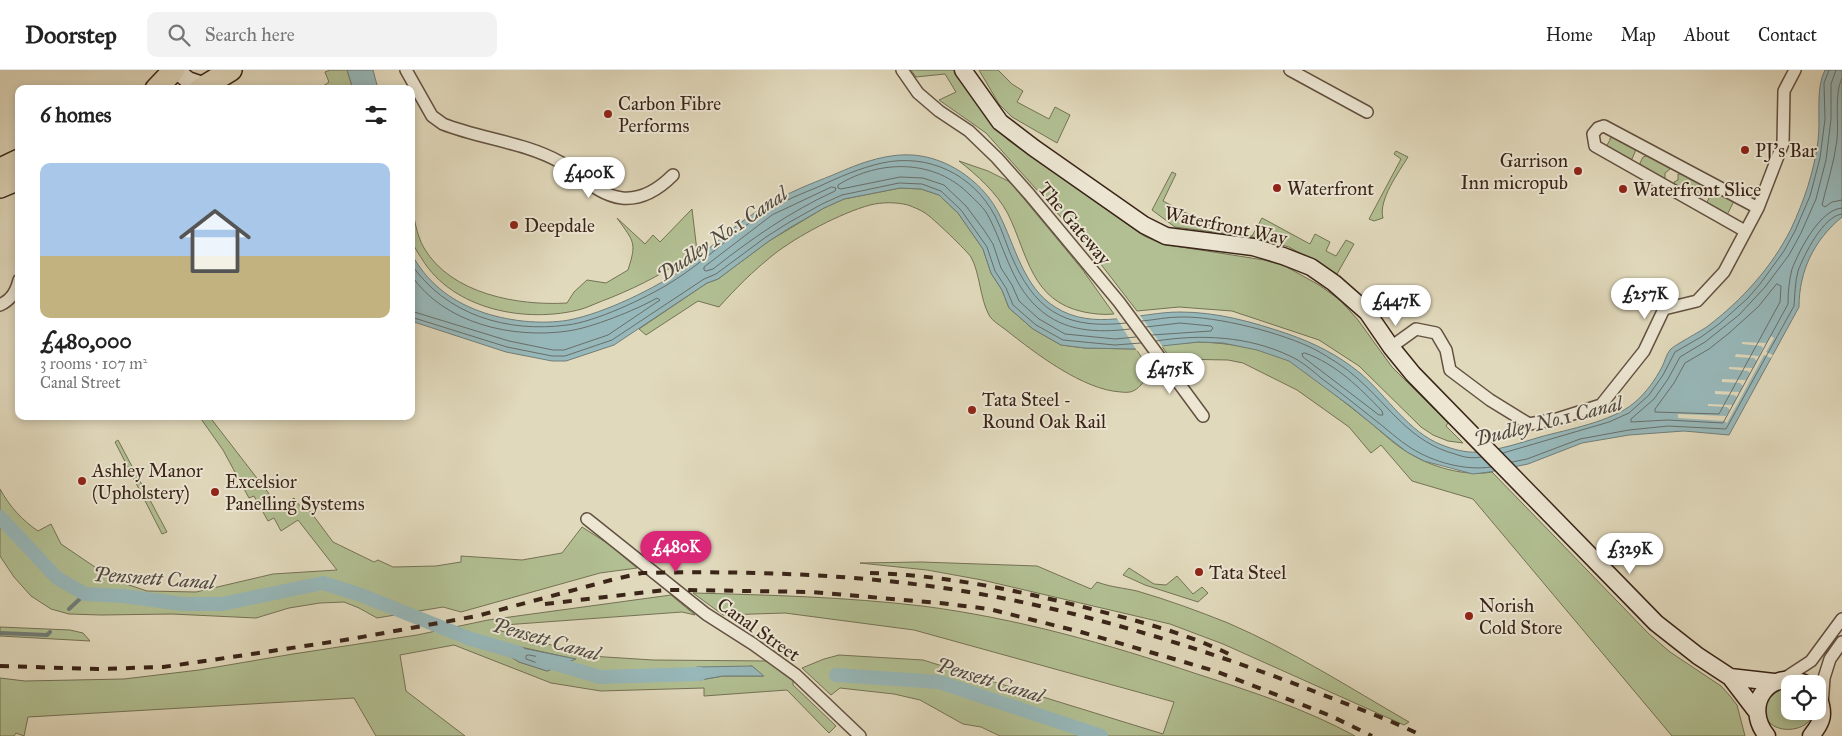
<!DOCTYPE html>
<meta charset="utf-8">
<style>
body{margin:0;font-family:"IM FELL Great Primer",serif;background:#f2f2f2;color:#222;height:100vh;display:flex;flex-direction:column;font-size:19px;white-space:nowrap}
*{box-sizing:border-box;margin:0}
p{font-size:16px;color:#767676}
.icon{flex:none;width:28px;height:28px;fill:none;stroke:currentColor;stroke-width:2;stroke-linecap:round;stroke-linejoin:round}
.map{position:relative;flex:1;overflow:hidden}
.panel{position:absolute;left:15px;top:15px;width:400px;height:335px;display:flex;flex-direction:column;background:#fff;border-radius:10px;box-shadow:0 2px 8px #0003}
.panel>*{flex:none}
.controls{position:absolute;left:1781px;top:605px;display:grid;gap:10px}
.controls a{display:grid;place-items:center;width:45px;height:45px;border-radius:10px;background:#fff;box-shadow:0 2px 8px #0003;font-size:25px}
.price{position:absolute;translate:-50% -42px;padding:0 11px;border-radius:18px;background:#fff;color:#222;font-size:16px;line-height:32px;filter:drop-shadow(0 1px 2px #0008)}
.price::after{content:'';position:absolute;left:50%;top:30px;width:15px;height:11px;margin-left:-8px;background:inherit;clip-path:polygon(0 0,100% 0,50% 100%)}
.price.active{background:#db2777;color:#fff}
ul{padding:0;list-style:none}
li{display:grid;align-content:center;gap:10px;height:265px;padding:0 25px}
li+li{border-top:1px solid #e0e0e0}
li span{display:grid;place-items:center;height:155px;border-radius:10px;color:#555}
li>.icon{margin-inline-start:auto}
span .icon{width:90px;height:90px;fill:#fffc;stroke-width:1}
li b{font-size:21px}
h2{display:flex;justify-content:space-between;align-items:center;height:60px;padding:0 25px;font-size:21px}
header{display:flex;align-items:center;gap:30px;box-sizing:border-box;height:70px;padding:0 25px;background:#fff;border-bottom:1px solid #e0e0e0}
header strong{font-size:24px}
nav{display:flex;gap:28px;margin-inline-start:auto;font-size:18px}
.search{width:350px;height:45px;background:#f2f2f2;display:flex;align-items:center;gap:12px;box-sizing:border-box;padding:0 18px;border-radius:10px;color:#767676;font-size:19px}
.map>svg:first-child{display:block}
.green{fill:#b1bf92;stroke:#757255;fill-rule:evenodd}
.water{fill:#97b8ba;stroke:#717d79}
.pier{fill:#e1d9bc}
.lines{fill:none;stroke-linecap:round;stroke-linejoin:round}
.shore{stroke:#686e69;stroke-width:1}
.stream{stroke:#717d79;stroke-width:4}
.canal{stroke:#97b8ba;stroke-width:14}
.street-casing{stroke:#635141;stroke-width:14}
.secondary-casing{stroke:#392418;stroke-width:19}
.highway-casing{stroke:#392418;stroke-width:24}
.street{stroke:#ece6d3;stroke-width:11}
.secondary{stroke:#ece6d3;stroke-width:16}
.highway{stroke:#e1d9bc;stroke-width:21}
.rail{stroke:#392418;stroke-width:4;stroke-dasharray:9 9;stroke-linecap:butt}
.poi-dot{fill:#8f2418;stroke:#ece6d3;stroke-width:2}
.labels{text-anchor:middle;stroke-width:4;stroke-linejoin:round;paint-order:stroke}
.poi-label{font-size:19px;fill:#392418;stroke:#ece6d3;text-anchor:start}
.street-label{font-size:19px;fill:#392418;stroke:#ece6d3}
.water-label{font-size:20px;font-style:italic;fill:#504940;stroke:#ece6d3}
</style>
<header>
<strong>Doorstep</strong>
<div class="search"><svg class="icon" aria-label="search" viewBox="0 0 24 24"><circle cx="10" cy="10" r="6"/><path d="M15 15l6 6"/></svg>Search here</div>
<nav><a>Home</a><a>Map</a><a>About</a><a>Contact</a></nav>
</header>
<div class="map">
<svg width="1842" height="666" viewBox="0 0 1842 666">
<rect width="100%" height="100%" fill="#e1d9bc"/>
<filter id="stains"><feTurbulence type="fractalNoise" baseFrequency=".004" numOctaves="4"/><feColorMatrix values="0 0 0 0 .2 0 0 0 0 .09 0 0 0 0 .02 0 0 0 .5 -.17"/></filter>
<radialGradient id="worn" r=".72"><stop offset=".6" stop-color="#630" stop-opacity="0"/><stop offset="1" stop-color="#630" stop-opacity=".3"/></radialGradient>
<path class="green" d="M330 0H347L353 19H319L329 12 325 2Z
M911 0H957L986 47 1008 70 1144 166 1162 174 1264 190 1285 196 1319 215 1340 230 1358 250 1392 297 1448 353 1446 356 1463 373 1448 371 1433 365 1421 357 1359 296 1319 270 1232 241 1179 237 1137 241 1086 175 986 63 939 30 956 22 945 4 916 7Z
M979 0H998L1012 14 1023 21 1017 32 1049 49 1055 37 1070 45 1057 73 1012 47 999 34Z
M1614 67 1635 78V82L1632 89 1628 90 1608 79 1607 75 1610 70V68Z
M1396 81 1408 87C1399 102 1378 130 1383 148L1374 151 1369 149 1401 89 1394 84Z
M1649 85 1669 96 1670 99 1665 103V108L1662 109 1642 98 1640 93 1643 87Z
M959 91 988 101 1010 112 1082 199 1114 244C1103 245 1094 244 1084 242 1031 231 1028 185 1008 144 997 123 977 105 959 91Z
M1172 102 1176 104 1163 131 1221 161 1226 154 1252 166 1262 148 1310 174 1315 164 1330 172 1326 181 1336 186 1346 170 1354 174 1337 204 1289 177 1252 167 1175 157 1152 140Z
M1678 104H1682L1703 115 1696 128 1675 116 1674 112 1678 110Z
M900 118 921 119 939 125 958 143 983 179 991 203 1002 220 1009 238 1033 259 1061 275 1085 278 1136 279C1144 291 1153 302 1141 315 1134 322 1130 323 1121 322 1083 320 1035 283 1006 260 1001 256 992 251 989 245 980 229 980 203 971 187 968 182 932 147 925 143 921 140 913 137 908 135 896 132 882 132 870 135 841 143 797 166 773 185 753 201 736 218 719 237L698 231 646 265 639 259 707 213 718 209 769 171 824 138 844 129Z
M1713 120 1734 131 1727 145 1706 134Z
M411 130C414 147 416 164 424 178 451 224 518 236 567 233L574 222 587 210 606 213 628 200C637 172 634 172 617 148L645 174 653 165 660 172 692 139 697 181C666 202 644 214 610 228 601 231 591 236 582 239 527 254 453 240 422 189 418 183 413 176 412 168 409 157 411 142 411 130Z
M1199 272C1229 273 1261 278 1288 290 1299 296 1309 305 1319 312 1335 325 1351 337 1367 350 1381 361 1393 374 1409 383 1431 397 1466 407 1492 402L1649 564 1670 582 1721 616 1730 626 1737 635 1745 666H1672L1473 429 1412 411 1381 375 1371 383 1349 357 1297 320 1243 293 1228 290 1171 289 1161 275Z
M199 346H209L280 438 294 428 300 436 304 433 333 472 374 492 378 490 393 497 436 496 461 492V486L522 490 562 483 582 457 610 475 637 498 600 503 461 542 443 537 377 548 359 538 344 532 320 533 289 538 256 548 172 544 101 545 69 544 51 539 31 526 14 507 0 486V419C10 437 22 450 38 461L51 454 61 474 114 510 147 521 196 522 273 504 337 500 298 450 281 461 274 448 268 451 254 426 249 428 223 380Z
M118 370 167 462 162 464 115 372Z
M921 492 1037 496 1091 519 1097 512C1110 517 1124 518 1137 521 1168 530 1198 541 1228 553 1291 580 1350 618 1409 652L1404 655 1223 574 1170 554 982 510 927 500 860 493Z
M1129 498 1154 514 1166 515 1177 506 1193 524 1202 517 1208 523 1198 532 1145 515 1123 505Z
M693 523C769 525 846 527 922 536 1016 548 1108 574 1197 604 1250 621 1306 639 1355 666H1000L981 657 963 654 920 630 894 624 840 618 831 625 802 598 824 589 839 585 923 590 1163 664 1174 632 914 560 785 543 723 545Z
M671 525 695 545 682 542 504 555 498 560 590 586 653 590 770 591 793 608V615L836 656 829 663 787 620 704 626V618L601 621 551 613 454 575 400 585 406 621 465 666H376L354 628 28 647 24 666 16 663 14 666H0V608L25 611 124 609 199 600 293 584 417 565 488 550ZM498 572 575 589 547 601 519 592 504 583ZM752 596 763 606H723L700 610H677Z
M0 557 70 560 83 563 90 571 0 566Z
M1790 615V641H1814C1810 666 1762 666 1765 638 1766 633 1769 628 1771 623Z"/>
<path class="water" d="M347 0H373L378 19H353Z
M1825 0H1842V147C1814 170 1799 201 1799 237L1729 365 1684 361 1629 365 1582 373 1528 394 1489 402 1473 404 1424 391 1407 382 1389 368 1350 336 1289 291 1257 280 1223 273 1199 272 1133 279 1085 278 1061 275 1033 259 1009 238 1002 220 991 203 983 179 958 143 939 125 921 119 900 118 844 129 824 138 791 157 769 171 718 209 707 213 614 275 566 291H552L506 282 411 251V183C426 211 449 230 479 241 506 251 541 255 569 250 605 243 656 218 686 197 712 177 737 152 766 136 787 123 810 114 833 105 860 93 891 81 921 86 953 91 985 115 999 144 1015 175 1023 217 1055 237 1094 262 1138 242 1180 242 1217 242 1253 252 1288 264 1314 273 1338 285 1360 303 1387 326 1408 362 1442 375 1452 379 1466 383 1477 382 1499 380 1520 373 1540 367 1569 359 1611 352 1634 333 1646 323 1655 310 1662 297 1665 291 1666 285 1670 280 1674 275 1700 262 1708 256 1742 230 1772 197 1791 159 1804 131 1814 102 1818 71 1821 48 1815 19 1825 0Z
M498 571 522 578 576 589 547 601 519 592 504 582Z
M752 596 764 606H723L700 610H676L697 597Z"/>
<path class="pier" d="M1139 244 1163 277 1137 281 1116 247Z
M1771 266 1774 268 1766 282 1773 285 1771 288 1764 285 1727 353 1724 351 1678 348V344L1726 346 1730 340 1727 337 1708 336V334L1733 335 1737 327 1734 325 1715 324V321L1740 322 1743 316 1740 313 1722 312V309L1746 310 1750 303 1748 301 1729 299V297L1753 298 1757 291 1754 288 1735 287 1736 284 1759 286 1763 278 1761 276 1742 274V272L1766 273Z"/>
<g class="lines">
<path class="shore" d="M1836 0 1831 14V49L1826 90 1816 129 1801 163 1789 185 1765 217 1739 245 1705 272 1680 287 1668 309 1654 329 1631 349V352L1668 350 1723 353 1788 234C1788 222 1789 211 1792 199 1799 181 1820 139 1842 138
M1842 8C1834 24 1839 52 1837 70 1834 93 1827 114 1822 135L1825 137 1832 132 1842 130
M832 117 836 118 835 121C791 141 751 169 713 199L706 201 704 200V197L772 145Z
M411 194C446 245 507 263 567 255 595 252 646 228 670 213 705 192 733 162 767 141 783 131 801 124 818 117 839 107 860 98 882 93 928 83 973 104 995 146 1003 161 1007 178 1015 194 1039 245 1071 259 1126 253
M411 205C444 254 513 269 568 261 591 258 636 240 657 228L660 230 608 265 564 280H553L509 271 411 241
M1777 214 1781 216 1780 232 1719 344 1655 342V339L1674 313 1685 293 1709 279 1728 264 1758 237Z
M411 247 507 277 552 286H565L612 270 704 209 716 204 766 167 788 153 822 134 842 125 899 113 922 114 941 121 961 140 987 177 995 201 1006 218 1013 235 1036 255 1063 270 1115 275 1141 273
M1142 251C1154 250 1167 247 1180 247 1217 246 1283 263 1316 280 1330 288 1345 297 1357 308 1390 337 1410 372 1455 384 1463 387 1472 389 1481 387
M1146 257 1180 253 1211 256 1213 258 1211 261 1152 265
M1130 259C1097 263 1064 262 1038 238 1010 213 1004 173 986 142 982 136 976 131 970 125 935 89 880 89 838 115V118L841 119 900 107 923 108 944 115 966 136 984 160 993 174 1001 198 1012 215 1019 231 1039 249 1065 264 1115 269 1136 267
M1156 271C1201 264 1248 266 1290 286 1301 291 1312 300 1321 308 1339 321 1357 336 1375 350 1387 359 1398 370 1411 378 1433 392 1465 401 1491 397
M1305 283C1336 294 1360 318 1382 341L1383 345H1379L1303 287 1302 284Z
M1503 383 1609 352 1629 343 1649 325 1663 305 1675 282 1701 267 1719 254 1748 228 1760 214 1784 181 1795 161 1810 126 1820 88 1825 49 1824 13 1829 0
M1512 392 1527 389 1580 369 1629 360 1668 356 1726 359 1794 236C1795 224 1795 212 1798 201 1804 185 1823 146 1842 144
M529 585 550 589 552 592 546 596 526 589V586Z"/>
<path class="stream" d="M69 539 85 524
M0 563 47 565 50 562"/>
<path class="canal" d="M0 447 57 508 85 524 123 526 183 534H222L323 513 361 525 468 568 519 583
M542 590 600 607 700 604
M836 605 939 612 1101 666"/>
<defs>
<path id="street" d="M406 0 432 46 443 54C481 69 524 72 560 92 581 105 597 125 622 128 642 130 660 118 673 105
M902 0 918 23 939 41 969 61 997 88 1029 124 1119 232 1203 346
M1290 0 1367 42
M1745 161 1595 76 1593 64 1598 58 1604 56 1758 138
M0 235C11 230 16 222 19 210
M1391 277 1416 259 1436 263 1446 280 1450 300 1490 330 1529 354 1557 349 1601 335 1644 281 1664 239 1697 231 1724 202 1758 138 1780 81 1783 73 1784 21 1795 0
M587 449 706 544 753 574 796 605 860 666
M1782 610 1811 591 1842 549
M1822 635 1824 608 1830 589 1842 572"/>
<path id="secondary" d="M176 0 188 10 205 16
M963 0 1000 52 1034 78 1144 155 1166 166 1253 177 1283 186 1311 197 1334 213 1367 242 1391 277 1413 304 1656 553 1698 586 1730 607 1756 641
M1730 607 1774 612
M1767 666C1742 635 1769 597 1806 614
M1811 666C1823 651 1825 644 1818 626"/>
<path id="highway" d="M156 19 174 0
M200 19 231 0
M0 99 19 90
M0 117 19 109"/>
</defs>
<use href="#street" class="street-casing"/>
<use href="#secondary" class="secondary-casing"/>
<use href="#highway" class="highway-casing"/>
<use href="#street" class="street"/>
<use href="#secondary" class="secondary"/>
<use href="#highway" class="highway"/>
<path class="rail" d="M870 503C946 505 1021 521 1095 540 1142 552 1188 564 1231 585
M545 534 665 520H688L811 522 940 533 989 539 1081 562 1215 601 1331 646 1372 666
M0 596 98 599 163 597 212 590 351 569 477 546 615 509 642 503C729 501 818 503 905 513 1039 528 1177 569 1303 617 1343 633 1384 647 1423 666"/>
</g>
<g class="poi-dot">
<circle cx="608" cy="44" r="5"/>
<circle cx="1745" cy="80" r="5"/>
<circle cx="1578" cy="101" r="5"/>
<circle cx="1277" cy="118" r="5"/>
<circle cx="1623" cy="119" r="5"/>
<circle cx="514" cy="155" r="5"/>
<circle cx="972" cy="340" r="5"/>
<circle cx="82" cy="411" r="5"/>
<circle cx="215" cy="422" r="5"/>
<circle cx="1199" cy="502" r="5"/>
<circle cx="1469" cy="546" r="5"/>
</g>
<g class="labels">
<g class="poi-label">
<text x="618" y="40">Carbon Fibre<tspan x="618" dy="22">Performs</tspan></text>
<text x="1755" y="87">PJ's Bar</text>
<text x="1568" y="97" text-anchor="end">Garrison<tspan x="1568" dy="22">Inn micropub</tspan></text>
<text x="1287" y="125">Waterfront</text>
<text x="1633" y="126">Waterfront Slice</text>
<text x="524" y="162">Deepdale</text>
<text x="982" y="336">Tata Steel -<tspan x="982" dy="22">Round Oak Rail</tspan></text>
<text x="92" y="407">Ashley Manor<tspan x="92" dy="22">(Upholstery)</tspan></text>
<text x="225" y="418">Excelsior<tspan x="225" dy="22">Panelling Systems</tspan></text>
<text x="1209" y="509">Tata Steel</text>
<text x="1479" y="542">Norish<tspan x="1479" dy="22">Cold Store</tspan></text>
</g>
<g class="street-label">
<text transform="translate(1075 153) rotate(50)" y="7">The Gateway</text>
<text transform="translate(1226 155) rotate(12)" y="7">Waterfront Way</text>
<text transform="translate(759 559) rotate(35)" y="7">Canal Street</text>
</g>
<g class="water-label">
<text transform="translate(722 164) rotate(-34)" y="7">Dudley No.1 Canal</text>
<text transform="translate(1548 351) rotate(-14)" y="7">Dudley No.1 Canal</text>
<text transform="translate(154 508) rotate(4)" y="7">Pensnett Canal</text>
<text transform="translate(546 569) rotate(16)" y="7">Pensett Canal</text>
<text transform="translate(990 610) rotate(17)" y="7">Pensett Canal</text>
</g>
</g>
<rect width="100%" height="100%" filter="url(#stains)"/>
<rect width="100%" height="100%" fill="url(#worn)"/>
</svg>
<div class="controls">
<a><svg class="icon" aria-label="locate" viewBox="0 0 24 24"><circle cx="12" cy="12" r="6"/><path d="M12 2v4M12 18v4M2 12h4M18 12h4"/></svg></a>
</div>
<b class="price" style="left:589px;top:129px">£400K</b>
<b class="price" style="left:1645px;top:250px">£257K</b>
<b class="price" style="left:1396px;top:257px">£447K</b>
<b class="price" style="left:1170px;top:325px">£475K</b>
<b class="price active" style="left:676px;top:503px">£480K</b>
<b class="price" style="left:1630px;top:505px">£329K</b>
<section class="panel">
<h2>6 homes<svg class="icon" aria-label="filters" viewBox="0 0 24 24"><path d="M4 7h16M4 17h16"/><circle cx="9" cy="7" r="2"/><circle cx="15" cy="17" r="2"/></svg></h2>
<ul>
<li><span style="background:linear-gradient(#a9c7e8 60%,#c2b280 0)"><svg class="icon" aria-label="home" viewBox="0 0 24 24"><path d="M3 11l9-7 9 7M6 9v11h12V9"/></svg></span><div><b>£480,000</b><p>3 rooms · 107 m²</p><p>Canal Street</p></div></li>
</ul>
</section>
</div>
